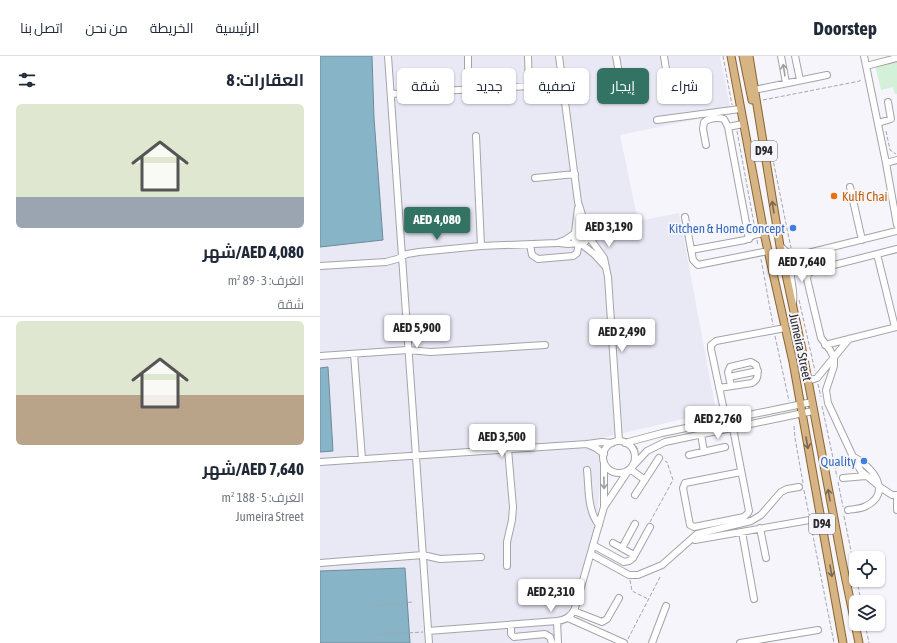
<!DOCTYPE html>
<html lang="ar">
<meta charset="utf-8">
<style>
body{margin:0;font-family:"Asap Condensed",Cairo,sans-serif;background:#f6f6f7;color:#1f2937;direction:rtl;height:100vh;display:flex;flex-direction:column;font-size:15px;white-space:nowrap}
*{box-sizing:border-box;margin:0}
p{font-size:13px;color:#747a83}
.icon{flex:none;width:22px;height:22px;fill:none;stroke:currentColor;stroke-width:2;stroke-linecap:round;stroke-linejoin:round}
.map{position:relative;flex:1;overflow:hidden;direction:ltr}
.sheet{display:flex;flex-direction:column;background:#fff;width:320px}
.sheet>*{flex:none}
.banner{position:absolute;left:12px;top:12px;width:380px;height:36px;direction:rtl;display:flex;gap:8px}
.tools{position:absolute;left:529px;top:495px;display:grid;gap:8px}
.tools a{display:grid;place-items:center;width:36px;height:36px;border-radius:6px;background:#fff;box-shadow:0 1px 3px #0004;font-size:20px}
.price{position:absolute;translate:-50% -34px;padding:0 9px;border-radius:4px;background:#fff;color:#222;font-size:13px;line-height:26px;filter:drop-shadow(0 1px 2px #0008)}
.price::after{content:'';position:absolute;left:50%;top:24px;width:12px;height:9px;margin-left:-6px;background:inherit;clip-path:polygon(0 0,100% 0,50% 100%)}
.price.active{background:#327363;color:#fff}
ul{padding:0;list-style:none}
li{display:grid;align-content:center;gap:8px;height:212px;padding:0 16px}
li+li{border-top:1px solid #e0e1e3}
li span{display:grid;place-items:center;height:124px;border-radius:6px;color:#555}
li>.icon{margin-inline-start:auto}
span .icon{width:72px;height:72px;fill:#fffc;stroke-width:1}
li b{font-size:17px}
h2{display:flex;justify-content:space-between;align-items:center;height:48px;padding:0 16px;font-size:17px}
.pill{padding:0 14px;border-radius:6px;background:#fff;box-shadow:0 1px 3px #0004;font-size:14px;line-height:36px}
.pill.active{background:#327363;color:#fff}
header{display:flex;align-items:center;gap:24px;box-sizing:border-box;height:56px;padding:0 20px;background:#fff;border-bottom:1px solid #e0e1e3}
header strong{font-size:19px}
nav{display:flex;gap:22px;margin-inline-start:auto;font-size:14px}
main{display:flex;flex:1;min-height:0}
.map>svg:first-child{display:block}
.built{fill:#e9e8f5}
.green{fill:#d3f0d8}
.water{fill:#88b4c8;stroke:#6c8b99}
.lines{fill:none;stroke-linecap:round;stroke-linejoin:round}
.minor-casing{stroke:#a4a4a8;stroke-width:8}
.major-casing{stroke:#8a632f;stroke-width:9}
.path{stroke:#a7a6aa;stroke-width:1;stroke-dasharray:4 2;stroke-linecap:butt}
.minor{stroke:#fff;stroke-width:6}
.major{stroke:#d7b483;stroke-width:7}
.oneway{stroke:#9f9fa0}
.oneway2{stroke:#786853}
.food-dot{fill:#e8710a;stroke:#f6f5fb;stroke-width:1.5}
.shop-dot{fill:#3f7fe0;stroke:#f6f5fb;stroke-width:1.5}
.labels{text-anchor:middle;stroke-width:4;stroke-linejoin:round;paint-order:stroke}
.shield{fill:#f6f5fb;stroke:#67676a;stroke-width:1}
.shield-label{font-size:12px;font-weight:bold;fill:#2a2a2c}
.food-label{font-size:13px;fill:#c56008;stroke:#f6f5fb;text-anchor:start}
.shop-label{font-size:13px;fill:#366cbe;stroke:#f6f5fb;text-anchor:end}
.street-label{font-size:13px;fill:#2a2a2c;stroke:#f6f5fb}
</style>
<header>
<strong>Doorstep</strong>
<nav><a>الرئيسية</a><a>الخريطة</a><a>من نحن</a><a>اتصل بنا</a></nav>
</header>
<main>
<div class="map">
<svg width="577" height="587" viewBox="0 0 577 587">
<rect width="100%" height="100%" fill="#f6f5fb"/>
<path class="built" d="M52 0H400L411 56 300 79 318 165 359 157 396 355 283 382 277 466 248 557 241 573 242 587H90L85 512 0 515V191L26 188 54 62Z"/>
<path class="green" d="M577 4V38H575L573 31 561 34 555 9Z"/>
<path class="water" d="M0 0H52L54 62 63 184 0 191Z
M8 311 13 395 0 396V312Z
M85 512 90 587H0V515Z"/>
<g class="lines">
<defs>
<path id="minor" d="M68 0 109 587
M208 0 209 30
M239 0 258 146 267 175
M296 0 301 29
M344 0 350 41
M461 0 466 27
M475 0 480 24
M544 0 566 107 577 169
M546 10 577 2
M148 34V0
M434 34 507 19
M71 38 243 28
M337 64 420 53
M558 67 571 63 568 46
M408 71 423 68
M156 80 161 190
M386 89 383 73 384 66C389 62 398 61 404 63L408 71 429 183
M566 107 577 104
M215 122 255 118
M530 131 542 184
M365 161 373 204 378 209 448 195
M254 180a7 7 0 1 1 14 0a7 7 0 1 1-14 0Z
M255 176 258 152
M269 181 284 202 288 221 299 385
M239 187 248 188 258 187
M260 187 274 198 285 210
M210 189 212 199 218 203 253 200 257 197 259 187
M460 190 468 197 480 199 577 175
M577 193 494 214 488 218 487 223 501 282 510 294 514 302V310L506 334 508 347 535 405 541 415 560 431 572 439H577
M371 194 425 184 434 179 444 177
M557 198 575 271
M0 210 66 206 77 203 87 198 99 196 161 190 237 187 245 184 254 178
M473 246C476 228 462 212 480 199
M505 289 577 271
M34 298 42 403
M0 300 88 294 111 296 225 289
M409 321 438 315
M488 325 497 322 529 283
M399 332 432 327C440 323 438 315 436 309L431 306 410 311 408 316 411 330
M411 362 429 455 428 457 424 461 374 471 370 469 363 432 365 427 421 416
M406 364 391 293V289L396 285 465 272
M381 378 384 396
M283 401a16 16 0 1 1 32 0a16 16 0 1 1-32 0Z
M305 387 342 377 492 346
M267 388 276 392 284 398
M369 399 405 391
M0 406 267 388 282 386 292 387
M284 407V450
M313 410 327 395 345 386 493 355
M310 413 325 424
M267 414C269 432 267 454 279 469
M523 422 546 420
M315 439 339 402
M577 439V454
M528 454C534 453 541 453 546 450 574 436 551 409 532 400
M440 472 446 502
M422 476 434 543
M375 484 501 462
M293 487 314 499
M273 489 304 506 309 505 313 502 330 471
M302 492 315 468
M271 498 309 519H318L342 509 377 478 431 465 441 459 461 436 467 433 479 431
M0 507 103 499 120 503 161 501
M187 510V486L192 464 193 451 188 393
M254 555 282 566 287 563 299 542
M248 562 304 587
M237 565 238 587
M191 569V578L194 581 225 578 230 581 232 587
M108 575 237 565C246 564 252 560 255 552L284 451 308 415
M332 587 346 550
M420 587 498 574"/>
<path id="major" d="M411 0 444 177 473 306 523 587
M423 0 432 44
M429 0 460 190 484 303 522 505 539 587"/>
</defs>
<use href="#minor" class="minor-casing"/>
<use href="#major" class="major-casing"/>
<path class="path" d="M403 0 412 49
M443 44 540 25V22
M417 75 435 173
M566 75 570 94 576 98
M450 89 471 192
M437 184 438 190
M441 203 453 269
M479 244 495 315
M455 280 469 345
M498 328 501 341
M502 350 517 421
M474 370 475 382 483 427
M316 390 319 396
M518 426 523 451
M484 434 489 459
M524 460 536 520
M330 466 353 424 347 406 345 405
M491 470 514 587
M310 524 312 535 328 543
M537 524 541 546
M52 550 92 546
M545 568 549 587
M53 579 103 576
M308 583 340 521"/>
<use href="#minor" class="minor"/>
<use href="#major" class="major"/>
</g>
<defs><path id="oneway-shaft" d="M-6 0H5M1.5-3L5.5 0L1.5 3" fill="none" stroke-width="1.6" stroke-linecap="round" stroke-linejoin="round"/></defs>
<g class="oneway">
<use href="#oneway-shaft" transform="translate(464 14) rotate(-99)"/>
<use href="#oneway-shaft" transform="translate(284 427) rotate(89)"/>
</g>
<g class="oneway2">
<use href="#oneway-shaft" transform="translate(453 151) rotate(-99)"/>
<use href="#oneway-shaft" transform="translate(487 387) rotate(80)"/>
<use href="#oneway-shaft" transform="translate(509 439) rotate(-100)"/>
<use href="#oneway-shaft" transform="translate(511 515) rotate(80)"/>
</g>
<circle class="food-dot" cx="514" cy="140" r="4"/>
<g class="shop-dot">
<circle cx="473" cy="172" r="4"/>
<circle cx="544" cy="405" r="4"/>
</g>
<g class="labels">
<g class="shield">
<rect x="431" y="85" width="26" height="20" rx="3"/>
<rect x="489" y="458" width="26" height="20" rx="3"/>
</g>
<g class="shield-label">
<text x="444" y="99">D94</text>
<text x="502" y="472">D94</text>
</g>
<g class="food-label">
<text x="522" y="145">Kulfi Chai</text>
</g>
<g class="shop-label">
<text x="465" y="177">Kitchen &amp; Home Concept</text>
<text x="536" y="410">Quality</text>
</g>
<g class="street-label">
<text transform="translate(481 291) rotate(78)" y="5">Jumeira Street</text>
</g>
</g>
</svg>
<div class="tools">
<a><svg class="icon" aria-label="locate" viewBox="0 0 24 24"><circle cx="12" cy="12" r="6"/><path d="M12 2v4M12 18v4M2 12h4M18 12h4"/></svg></a>
<a><svg class="icon" aria-label="layers" viewBox="0 0 24 24"><path d="M12 4l9 5-9 5-9-5zM3 14l9 5 9-5"/></svg></a>
</div>
<b class="price active" style="left:117px;top:185px">AED 4,080</b>
<b class="price" style="left:289px;top:192px">AED 3,190</b>
<b class="price" style="left:482px;top:227px">AED 7,640</b>
<b class="price" style="left:97px;top:293px">AED 5,900</b>
<b class="price" style="left:302px;top:297px">AED 2,490</b>
<b class="price" style="left:398px;top:384px">AED 2,760</b>
<b class="price" style="left:182px;top:402px">AED 3,500</b>
<b class="price" style="left:231px;top:557px">AED 2,310</b>
<div class="banner">
<a class="pill">شراء</a>
<a class="pill active">إيجار</a>
<a class="pill">تصفية</a>
<a class="pill">جديد</a>
<a class="pill">شقة</a>
</div>
</div>
<section class="sheet">
<h2>العقارات: 8<svg class="icon" aria-label="filters" viewBox="0 0 24 24"><path d="M4 7h16M4 17h16"/><circle cx="9" cy="7" r="2"/><circle cx="15" cy="17" r="2"/></svg></h2>
<ul>
<li><span style="background:linear-gradient(#dfe7d0 75%,#9aa5b1 0)"><svg class="icon" aria-label="home" viewBox="0 0 24 24"><path d="M3 11l9-7 9 7M6 9v11h12V9"/></svg></span><div><b>AED 4,080/شهر</b><p>الغرف: 3 · 89 m²</p><p>شقة</p></div></li>
<li><span style="background:linear-gradient(#dfe7d0 60%,#b9a48a 0)"><svg class="icon" aria-label="home" viewBox="0 0 24 24"><path d="M3 11l9-7 9 7M6 9v11h12V9"/></svg></span><div><b>AED 7,640/شهر</b><p>الغرف: 5 · 188 m²</p><p>Jumeira Street</p></div></li>
</ul>
</section>
</main>
